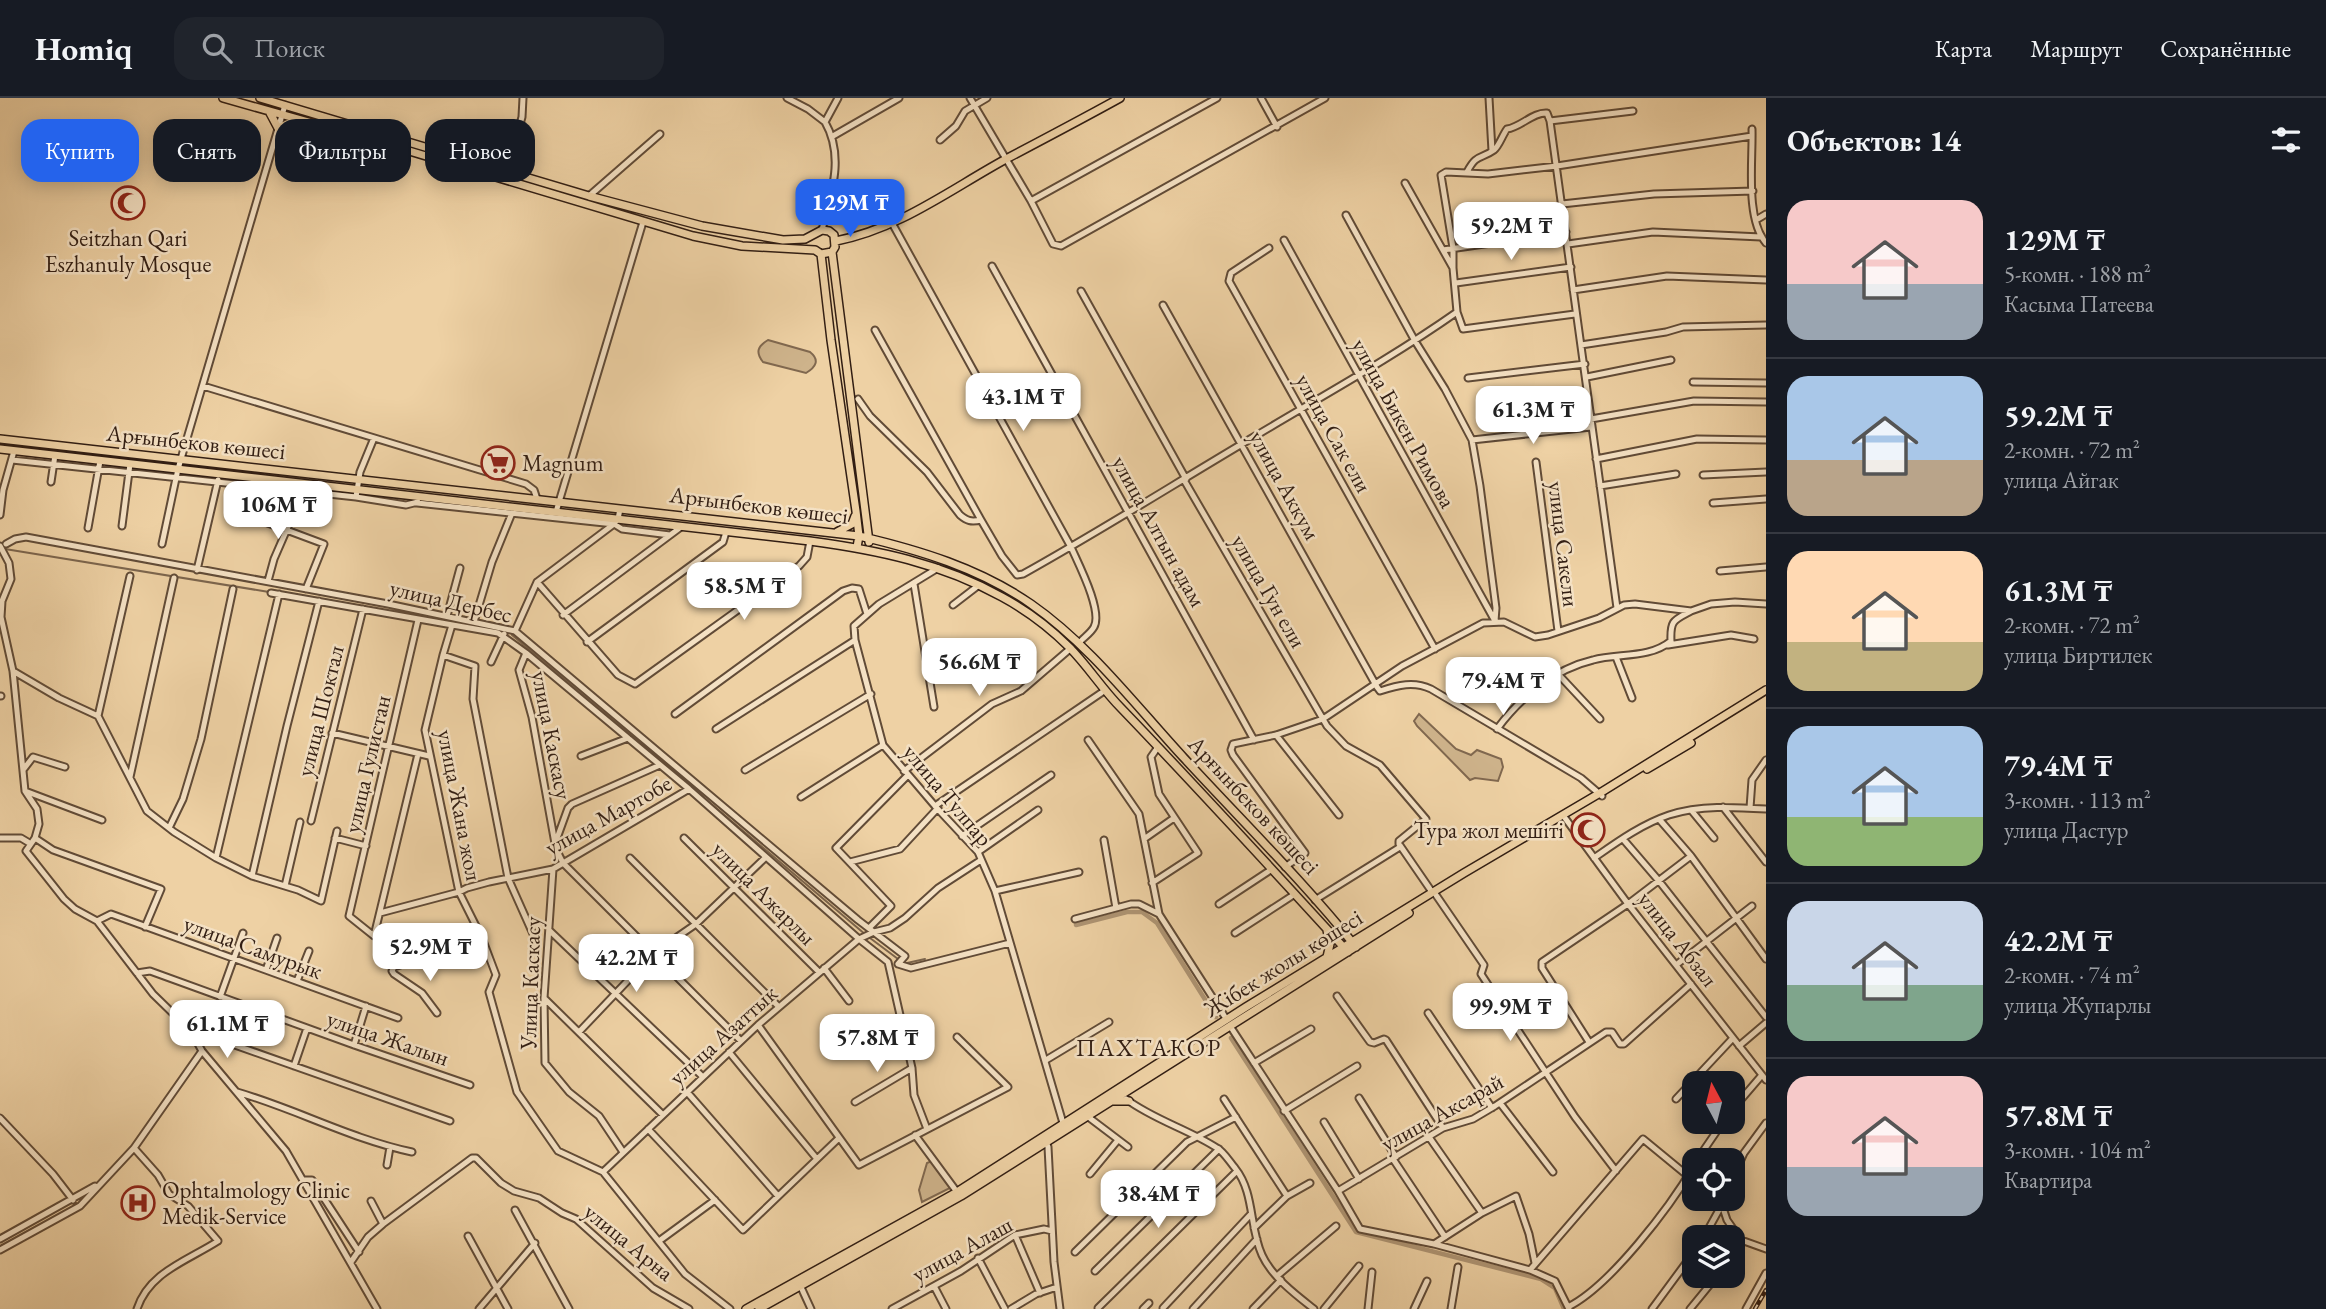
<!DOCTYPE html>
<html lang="ru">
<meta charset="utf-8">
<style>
body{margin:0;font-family:"EB Garamond",serif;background:#20242c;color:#f1f3f6;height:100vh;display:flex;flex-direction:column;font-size:26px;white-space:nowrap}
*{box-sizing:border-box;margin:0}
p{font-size:23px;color:#9ea1a6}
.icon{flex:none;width:38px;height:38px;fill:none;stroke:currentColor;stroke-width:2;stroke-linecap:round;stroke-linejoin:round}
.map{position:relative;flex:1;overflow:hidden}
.panel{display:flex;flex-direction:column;background:#171b24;width:560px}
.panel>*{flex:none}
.guide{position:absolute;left:21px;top:21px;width:665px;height:63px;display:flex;gap:14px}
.needle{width:46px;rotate:353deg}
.buttons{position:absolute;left:1682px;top:973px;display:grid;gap:14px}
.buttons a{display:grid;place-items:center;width:63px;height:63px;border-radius:14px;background:#171b24;box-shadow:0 4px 18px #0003;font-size:35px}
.price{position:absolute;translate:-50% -60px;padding:0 16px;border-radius:14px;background:#fff;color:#222;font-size:23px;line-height:46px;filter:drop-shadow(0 2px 4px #0008)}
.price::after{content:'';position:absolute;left:50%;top:42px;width:21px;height:16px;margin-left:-10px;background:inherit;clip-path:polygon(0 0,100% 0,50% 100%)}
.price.active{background:#2563eb;color:#fff}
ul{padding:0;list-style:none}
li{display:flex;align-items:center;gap:21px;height:175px;padding:0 21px}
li+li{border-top:2px solid #363941}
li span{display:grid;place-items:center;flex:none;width:196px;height:140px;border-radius:21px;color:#555}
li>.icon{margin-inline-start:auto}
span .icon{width:84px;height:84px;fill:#fffc;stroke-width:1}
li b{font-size:30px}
h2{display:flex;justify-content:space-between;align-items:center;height:84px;padding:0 21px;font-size:30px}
.pill{padding:0 24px;border-radius:21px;background:#171b24;box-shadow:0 4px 18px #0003;font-size:24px;line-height:63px}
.pill.active{background:#2563eb;color:#fff}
header{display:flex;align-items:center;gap:42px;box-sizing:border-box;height:98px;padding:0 35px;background:#171b24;border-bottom:2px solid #363941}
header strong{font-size:33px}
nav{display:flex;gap:38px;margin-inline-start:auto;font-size:24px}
.search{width:490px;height:63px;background:#20242c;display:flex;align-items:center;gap:18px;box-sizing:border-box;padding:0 24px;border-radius:21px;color:#9ea1a6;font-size:26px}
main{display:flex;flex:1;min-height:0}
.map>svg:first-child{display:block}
.green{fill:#ceb38b;stroke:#80684f;stroke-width:2}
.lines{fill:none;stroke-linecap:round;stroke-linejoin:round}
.stream{stroke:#7c654d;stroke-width:2}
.canal{stroke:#ae9473;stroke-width:4.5}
.minor-casing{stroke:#614b37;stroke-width:9}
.major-casing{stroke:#321e13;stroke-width:10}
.minor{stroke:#f4e1c4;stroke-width:5}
.major{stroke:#eed1a4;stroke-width:7}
.rail-casing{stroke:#321e13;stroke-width:4.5}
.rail{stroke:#f4e1c4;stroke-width:2;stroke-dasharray:5;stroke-linecap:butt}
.labels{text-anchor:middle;stroke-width:5;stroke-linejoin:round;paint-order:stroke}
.poi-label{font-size:23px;fill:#321e13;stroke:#f4e1c4;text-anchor:start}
.street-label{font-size:23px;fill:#321e13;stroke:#f4e1c4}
.neighbourhood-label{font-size:24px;letter-spacing:2px;fill:#321e13;stroke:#f4e1c4}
</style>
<header>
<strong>Homiq</strong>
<div class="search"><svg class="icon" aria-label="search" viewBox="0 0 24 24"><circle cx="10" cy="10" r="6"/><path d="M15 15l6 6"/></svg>Поиск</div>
<nav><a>Карта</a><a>Маршрут</a><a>Сохранённые</a></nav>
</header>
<main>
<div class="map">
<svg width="1766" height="1211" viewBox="0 0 1766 1211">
<rect width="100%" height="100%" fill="#eed1a4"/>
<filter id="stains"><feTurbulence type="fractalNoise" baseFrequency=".00286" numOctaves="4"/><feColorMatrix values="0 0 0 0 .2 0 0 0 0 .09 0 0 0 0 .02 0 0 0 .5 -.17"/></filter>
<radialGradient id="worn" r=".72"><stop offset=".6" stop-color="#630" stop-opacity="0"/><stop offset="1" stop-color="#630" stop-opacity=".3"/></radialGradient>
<path class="green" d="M768 242 810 254C820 262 816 269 806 275L763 264C755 254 758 248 768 242Z
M1419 616 1456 651 1471 657 1477 652 1501 661 1503 669 1498 683 1475 680 1470 682 1417 628 1414 623Z
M932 1063 952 1089 922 1104 919 1092 927 1065Z"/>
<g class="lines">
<path class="stream" d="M5 451 269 494
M489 531 501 533
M512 537 692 689
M696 693 866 837 898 861
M907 865 925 861"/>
<path class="canal" d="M1076 827 1127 814H1142L1157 825 1216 919
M1231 940 1356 1134 1541 1181 1555 1190 1564 1211"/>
<defs>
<path id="minor" d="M787 0 808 11 825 24
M970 0 1031 103 1217 0
M1261 0 1277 29
M1489 0 1492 53
M1550 23 1633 13
M1752 31C1753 62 1745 121 1766 145
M833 38 899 0
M940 42 956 28 965 13 987 0
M507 72 522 19 523 0
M1467 74C1477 55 1480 62 1494 52 1499 48 1502 38 1507 31 1521 29 1533 14 1547 15L1550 23 1617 510
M1405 85 1453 170 1457 214 1463 231 1575 216
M589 98 660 36
M1031 103 1053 146 1061 148 1325 0
M1562 106 1654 96 1753 93
M1346 117 1415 243 1445 291 1472 342 1480 388 1496 510 1495 523
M1756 122 1766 116
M892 125 1071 449C1078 465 1103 513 1094 529 1091 535 1083 540 1079 545
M822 132C831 96 845 59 825 24L838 0
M1284 142 1495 523
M1568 146 1653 134 1761 139
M1269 150 1231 175 1229 183 1435 551
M1443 152 1566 134
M992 168 1254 642
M1453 170V150L1441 77 1446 74 1488 76 1557 68 1752 38
M1456 185 1571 169
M1573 192 1667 178 1766 182
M1081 193 1186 381
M1163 207 1377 589 1380 593C1398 587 1414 583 1431 591L1581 680 1602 698
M875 232 981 422 1002 458 1017 477 1023 476C1102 432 1179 383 1257 337 1324 297 1393 259 1457 214
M1581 247 1666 234 1683 229 1766 227
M1587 279 1671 262
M1468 280 1585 266
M1693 284 1766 285
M203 288 526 386 534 392 537 401
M858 301 870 318 927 374 960 417C967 423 971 424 981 422
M1591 321 1694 303 1766 304
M374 340 360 374 356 399 406 407 418 404
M1472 342 1591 329
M1596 361 1697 341 1766 342
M12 362 356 399
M1536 364 1558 533
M1703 377 1766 374
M1184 382 1327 628 1346 648 1380 667 1426 721 1399 743V746L1432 794
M51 384 55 357
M1600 388 1676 376
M417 405 614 426 622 431 670 437
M1713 405 1766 401
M556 414 643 124
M241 415 324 446 306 491
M0 417 3 392 14 353
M122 428 130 366
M88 430 100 363
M6 446 15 441 26 439 388 506 515 533 858 822 905 858 898 866
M162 446 178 371 285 7
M0 448 9 465 11 481 2 503 1 519 13 573 25 693 37 711 39 726 35 740 26 753 64 801 75 811 97 823 153 896 191 933 202 953 286 1053 377 1211
M938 470 879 506 854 528 855 542 883 647 935 708 978 754 995 793 1063 1025
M197 472 218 382
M1720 473 1766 469
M268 483 274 461 304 392
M537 484 618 577 635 586 799 468 807 459 810 443
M914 486 934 609
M271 495 498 535 526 555 689 691 859 841 888 864 912 970 914 997 927 1031
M953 507 979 487
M563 517 681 429
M447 518 460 470
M474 524 492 464 512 415
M452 527 443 557 425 632 459 794 482 840 496 877 489 894 517 994 558 1053 603 1074 685 1176 730 1211
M515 533 537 484 614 426 618 421 620 411
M587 544 723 444 726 434
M1668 547 1731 537 1754 541
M526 555 519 572 532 619 556 751 563 765 741 943
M443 557 475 568 473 601 508 780 533 836
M1616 559 1632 600
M491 564 504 536
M13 573 59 600 98 618 147 713 174 734 216 760 252 778 298 792 321 803 337 733
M1558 576 1600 621
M0 598H1
M675 616 843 493 852 490 859 491 867 516
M98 618 130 478
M716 631 855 542
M1497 631C1520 600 1554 571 1593 562 1618 555 1649 561 1671 543 1670 522 1674 522 1691 513
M332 635 429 658
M1276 637 1339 717
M1088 642 1139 716 1159 816
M418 656 374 838 349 818 418 522
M581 658 628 640
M23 672 33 659 65 669
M745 672 871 596
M904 673 992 606 1021 593 1071 550
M130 679 174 480
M25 693 102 722
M801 699 883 647
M935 708 1104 593
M1723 709 1766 764
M1750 710 1752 682 1766 662
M1691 712 1714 740
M1565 720 1628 806 1766 982
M1659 721 1691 758 1766 861
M311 723 363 511
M169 730 183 701 201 641 233 491
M962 738 1051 677
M0 740H21L31 746
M35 740 53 752 161 791 145 829
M335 740 366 748
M684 740 819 874
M1144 741 1174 720
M1623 741 1659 783 1766 919
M1104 742 1116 810
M556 743 568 710 572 706 660 667
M978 754 1038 712
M216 760 279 496
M630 760 779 909
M1594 760C1617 744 1642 726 1669 717 1700 707 1734 709 1766 711
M850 764 900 751 937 711
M1285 769 1305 755 1233 657 1231 652 1233 646 1276 637 1323 621 1402 568 1483 525 1504 524 1535 539 1548 537 1599 520 1624 507 1635 506 1691 513 1711 506 1735 504 1766 506
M553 771 544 900 545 965 569 994 599 1018 623 1054
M252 778 287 628 319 503
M1152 785 1198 755 1159 696 1151 659 1158 649
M285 788 300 724
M995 793 1079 774
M1436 797 1484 867 1481 876 1575 1019 1616 1073
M1315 802 1400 749
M1219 806 1272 771
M380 815 459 794 467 790 489 784 553 771 689 691
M1075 821 1131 806H1139L1159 816 1227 922
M97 823 111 816 398 920
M869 830 891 808 836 750 908 677
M549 832 703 979
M1235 835 1295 796
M898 866 911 870 1010 845
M1676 867 1752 808
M824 870 849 903
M266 872 277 840
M137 875 150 873 354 947 470 987
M297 883 309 853
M1337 898 1370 944 1374 945 1384 941 1386 942 1443 1030
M220 899 243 835
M544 900 663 1017
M437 915 422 895 394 876 392 873 394 869 482 840
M1428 915 1492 1010
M758 927 859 1067 1008 989 957 939
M1230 928 1338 1093 1360 1131 1434 1146 1530 1172 1555 1183 1569 1211
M579 934 654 855 696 826 766 759
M197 943 212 939 450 1023
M1589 944 1542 870V864L1628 806 1691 758
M354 947 366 908
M1739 948 1766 925
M729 954 817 1061
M1046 962 1109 924
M1254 965 1311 931
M294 968 307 930
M237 994C296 1011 351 1041 412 1054
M687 994 778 1098
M1359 1000 1396 1059
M1126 1001C1154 1022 1188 1031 1217 1050 1224 1054 1229 1063 1235 1070 1255 1095 1249 1129 1262 1157 1272 1179 1296 1197 1314 1211
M1224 1001 1287 1098
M1676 1001 1733 940
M855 1004 912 970
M1500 1005 1553 1074
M1732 1012 1762 977
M1284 1013 1357 968
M1087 1018 1128 1049
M0 1020 53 1076 73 1102
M1324 1024 1359 1081
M648 1031 743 1132 839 1040
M915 1037 957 1094
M1429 1039 1482 1115
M1046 1044 1048 1049 1054 1164 1060 1211
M134 1050 158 1077 169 1096 188 1108 218 1143C187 1163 149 1174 137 1211
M1393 1061 1445 1139
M1697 1062 1723 1024
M387 1067 390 1049
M603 1074 758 927 859 841 874 834 890 830 905 820 938 790 981 762
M1090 1076 1118 1042
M303 1082H312L359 1154
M1732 1082 1744 1055 1766 1025
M1338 1093 1443 1030 1473 1021 1495 1008 1606 934H1612L1620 946H1624L1691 886
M371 1103 383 1126
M1722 1107 1727 1122 1741 1142 1732 1156
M515 1112 569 1211
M1254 1130 1287 1098 1310 1085
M1015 1137 1040 1195
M468 1138 508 1211
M1704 1139 1725 1101
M0 1141 95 1088
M1741 1142 1766 1151
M659 1143 715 1102
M1434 1146 1482 1115 1516 1098 1529 1136 1535 1165
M0 1152 80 1108 134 1050 202 953
M1075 1154 1187 1044 1236 1019
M978 1160 1005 1211
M351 1164 368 1139 383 1126 472 1060H476L501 1085 514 1093 539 1100 562 1115 576 1121 653 1190 689 1211
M1530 1172 1643 1041 1688 1078
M1095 1173 1219 1051
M1277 1178 1336 1128
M800 1187 811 1211
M934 1188 946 1211
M1568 1209C1610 1188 1670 1109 1694 1068
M1098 1210 1237 1073
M1163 1210 1251 1116
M479 1211 535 1145
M892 1211 961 1173 1015 1137 1044 1131 1052 1133
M1011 1211 1036 1196 1057 1189
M1143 1211 1149 1205
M1193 1211 1257 1141
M1253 1211 1281 1182
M1324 1211 1359 1168
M1368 1211 1372 1174
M1414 1211 1427 1183
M1451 1211 1458 1169
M1652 1211 1694 1154
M1690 1211 1717 1178
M1746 1211 1766 1175"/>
<path id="major" d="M223 0 376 43 693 138 742 148 815 152 821 156 832 154 835 149 834 137 829 133 822 132 805 141 783 142 702 128 589 98 260 0
M270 15 278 30 296 22
M836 143C899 131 951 91 1006 61 1044 41 1082 21 1120 0
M832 154 869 444
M821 156 831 242 856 413 859 438 857 449
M0 341 859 438C919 452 979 470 1031 506 1090 547 1136 608 1184 660 1242 723 1303 783 1356 849
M0 351 810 443C877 452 941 465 1002 499 1026 512 1050 530 1069 549 1088 568 1102 591 1121 610 1198 690 1273 772 1348 854
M837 434 852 426 855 418
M1647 671 1691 645
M1327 832 1330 846 1327 859
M1110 1003H1129
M746 1211 957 1094 1246 909 1464 775 1600 695 1766 592
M759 1211 961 1098 1409 815"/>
</defs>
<use href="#minor" class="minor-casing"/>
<use href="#major" class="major-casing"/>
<use href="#minor" class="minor"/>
<use href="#major" class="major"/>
<defs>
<path id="rail" d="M1755 1211 1766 1192"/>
</defs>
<use href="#rail" class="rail-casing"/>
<use href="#rail" class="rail"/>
</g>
<defs>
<symbol id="mosque-ring" viewBox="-11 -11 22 22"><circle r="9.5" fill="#f4e1c4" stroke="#8f2418" stroke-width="1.5"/><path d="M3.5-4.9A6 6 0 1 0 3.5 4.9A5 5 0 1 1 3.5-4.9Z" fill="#8f2418"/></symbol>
<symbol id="supermarket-ring" viewBox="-11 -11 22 22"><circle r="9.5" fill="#f4e1c4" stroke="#8f2418" stroke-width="1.5"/><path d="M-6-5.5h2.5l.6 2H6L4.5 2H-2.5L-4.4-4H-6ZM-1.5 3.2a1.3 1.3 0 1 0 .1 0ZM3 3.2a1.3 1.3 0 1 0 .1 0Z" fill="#8f2418"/></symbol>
<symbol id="hospital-ring" viewBox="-11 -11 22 22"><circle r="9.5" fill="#f4e1c4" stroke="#8f2418" stroke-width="1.5"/><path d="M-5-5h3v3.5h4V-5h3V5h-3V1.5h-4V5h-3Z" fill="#8f2418"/></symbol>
</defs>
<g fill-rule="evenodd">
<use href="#mosque-ring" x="109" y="86" width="38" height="38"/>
<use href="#supermarket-ring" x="479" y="346" width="38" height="38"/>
<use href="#mosque-ring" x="1569" y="713" width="38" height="38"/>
<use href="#hospital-ring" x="119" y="1086" width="38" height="38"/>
</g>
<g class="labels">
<g class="poi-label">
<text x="128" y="148" text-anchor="middle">Seitzhan Qari<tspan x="128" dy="26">Eszhanuly Mosque</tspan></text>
<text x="522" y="373">Magnum</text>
<text x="1564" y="740" text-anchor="end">Тура жол мешіті</text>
<text x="162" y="1100">Ophtalmology Clinic<tspan x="162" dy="26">Medik-Service</tspan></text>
</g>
<g class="street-label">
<text transform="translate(1404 325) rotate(61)" y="8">улица Бикен Римова</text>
<text transform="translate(1334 335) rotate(61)" y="8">улица Сак ели</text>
<text transform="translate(196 344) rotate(6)" y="8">Арғынбеков көшесі</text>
<text transform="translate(1285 387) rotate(61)" y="8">улица Аккум</text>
<text transform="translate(759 407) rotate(7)" y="8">Арғынбеков көшесі</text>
<text transform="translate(1159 433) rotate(61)" y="8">улица Алтын адам</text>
<text transform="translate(1564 446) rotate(83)" y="8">улица Сакели</text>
<text transform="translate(1269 493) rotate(60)" y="8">улица Гун ели</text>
<text transform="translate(451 503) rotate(13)" y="8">улица Дербес</text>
<text transform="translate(320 613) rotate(-76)" y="8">улица Шоктал</text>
<text transform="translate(552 637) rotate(79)" y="8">улица Каскасу</text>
<text transform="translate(367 666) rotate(-77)" y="8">улица Гулистан</text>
<text transform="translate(948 697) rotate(50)" y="8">улица Тулпар</text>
<text transform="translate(460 707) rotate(79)" y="8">улица Жана жол</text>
<text transform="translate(1254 707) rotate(47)" y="8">Арғынбеков көшесі</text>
<text transform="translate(608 717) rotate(-29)" y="8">улица Мартобе</text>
<text transform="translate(764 795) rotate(45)" y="8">улица Ажарлы</text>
<text transform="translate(1678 841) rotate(52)" y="8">улица Абзал</text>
<text transform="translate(253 849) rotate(20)" y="8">улица Самурык</text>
<text transform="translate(1283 865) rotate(-32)" y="8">Жібек жолы көшесі</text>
<text transform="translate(530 885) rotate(-88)" y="8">Улица Каскасу</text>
<text transform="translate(723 937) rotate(-42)" y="8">улица Азаттык</text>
<text transform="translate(388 940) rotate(19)" y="8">улица Жалын</text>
<text transform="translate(1442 1014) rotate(-29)" y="8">улица Аксарай</text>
<text transform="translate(629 1144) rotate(39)" y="8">улица Арна</text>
<text transform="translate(962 1151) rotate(-29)" y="8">улица Алаш</text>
</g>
<g class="neighbourhood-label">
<text x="1149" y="958">ПАХТАКОР</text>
</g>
</g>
<rect width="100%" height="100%" filter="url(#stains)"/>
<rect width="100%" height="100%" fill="url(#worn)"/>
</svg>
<div class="buttons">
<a><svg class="needle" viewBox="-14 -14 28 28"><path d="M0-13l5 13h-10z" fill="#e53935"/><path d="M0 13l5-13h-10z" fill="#9ea1a6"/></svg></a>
<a><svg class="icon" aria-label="locate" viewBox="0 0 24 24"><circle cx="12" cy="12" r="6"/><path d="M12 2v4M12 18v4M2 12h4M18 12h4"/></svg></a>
<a><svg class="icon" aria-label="layers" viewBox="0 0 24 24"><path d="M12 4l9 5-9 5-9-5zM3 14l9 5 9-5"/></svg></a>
</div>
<b class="price active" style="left:850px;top:141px">129M ₸</b>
<b class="price" style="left:1511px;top:164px">59.2M ₸</b>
<b class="price" style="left:1023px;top:335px">43.1M ₸</b>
<b class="price" style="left:1533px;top:348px">61.3M ₸</b>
<b class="price" style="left:278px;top:443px">106M ₸</b>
<b class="price" style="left:744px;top:524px">58.5M ₸</b>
<b class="price" style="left:979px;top:600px">56.6M ₸</b>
<b class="price" style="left:1503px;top:619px">79.4M ₸</b>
<b class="price" style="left:430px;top:885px">52.9M ₸</b>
<b class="price" style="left:636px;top:896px">42.2M ₸</b>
<b class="price" style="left:1510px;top:945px">99.9M ₸</b>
<b class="price" style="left:227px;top:962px">61.1M ₸</b>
<b class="price" style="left:877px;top:976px">57.8M ₸</b>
<b class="price" style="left:1158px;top:1132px">38.4M ₸</b>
<div class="guide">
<a class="pill active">Купить</a>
<a class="pill">Снять</a>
<a class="pill">Фильтры</a>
<a class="pill">Новое</a>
</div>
</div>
<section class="panel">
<h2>Объектов: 14<svg class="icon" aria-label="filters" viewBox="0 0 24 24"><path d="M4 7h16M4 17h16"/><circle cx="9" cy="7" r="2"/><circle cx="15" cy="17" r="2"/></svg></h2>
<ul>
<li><span style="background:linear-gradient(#f6c9c9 60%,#9aa5b1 0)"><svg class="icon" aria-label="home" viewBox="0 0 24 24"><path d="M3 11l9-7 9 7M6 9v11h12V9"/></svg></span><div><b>129M ₸</b><p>5-комн. · 188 m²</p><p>Касыма Патеева</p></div></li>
<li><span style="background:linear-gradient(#a9c7e8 60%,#b9a48a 0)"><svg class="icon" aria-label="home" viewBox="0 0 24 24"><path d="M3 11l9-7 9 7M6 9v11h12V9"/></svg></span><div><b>59.2M ₸</b><p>2-комн. · 72 m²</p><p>улица Айгак</p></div></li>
<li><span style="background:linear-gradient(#ffd9b3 65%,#c2b280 0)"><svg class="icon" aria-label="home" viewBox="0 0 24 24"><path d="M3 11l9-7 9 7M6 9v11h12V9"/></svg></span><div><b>61.3M ₸</b><p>2-комн. · 72 m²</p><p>улица Биртилек</p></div></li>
<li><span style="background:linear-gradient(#a9c7e8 65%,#8fb573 0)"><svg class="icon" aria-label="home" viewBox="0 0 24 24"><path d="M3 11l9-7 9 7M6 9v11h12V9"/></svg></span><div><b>79.4M ₸</b><p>3-комн. · 113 m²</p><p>улица Дастур</p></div></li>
<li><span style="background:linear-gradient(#c9d6e8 60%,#7fa58c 0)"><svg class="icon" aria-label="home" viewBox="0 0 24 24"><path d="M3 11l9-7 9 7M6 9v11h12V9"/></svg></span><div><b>42.2M ₸</b><p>2-комн. · 74 m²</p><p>улица Жупарлы</p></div></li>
<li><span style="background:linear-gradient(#f6c9c9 65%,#9aa5b1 0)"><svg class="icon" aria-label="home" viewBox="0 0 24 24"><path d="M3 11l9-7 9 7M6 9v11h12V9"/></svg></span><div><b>57.8M ₸</b><p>3-комн. · 104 m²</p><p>Квартира</p></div></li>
</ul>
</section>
</main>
